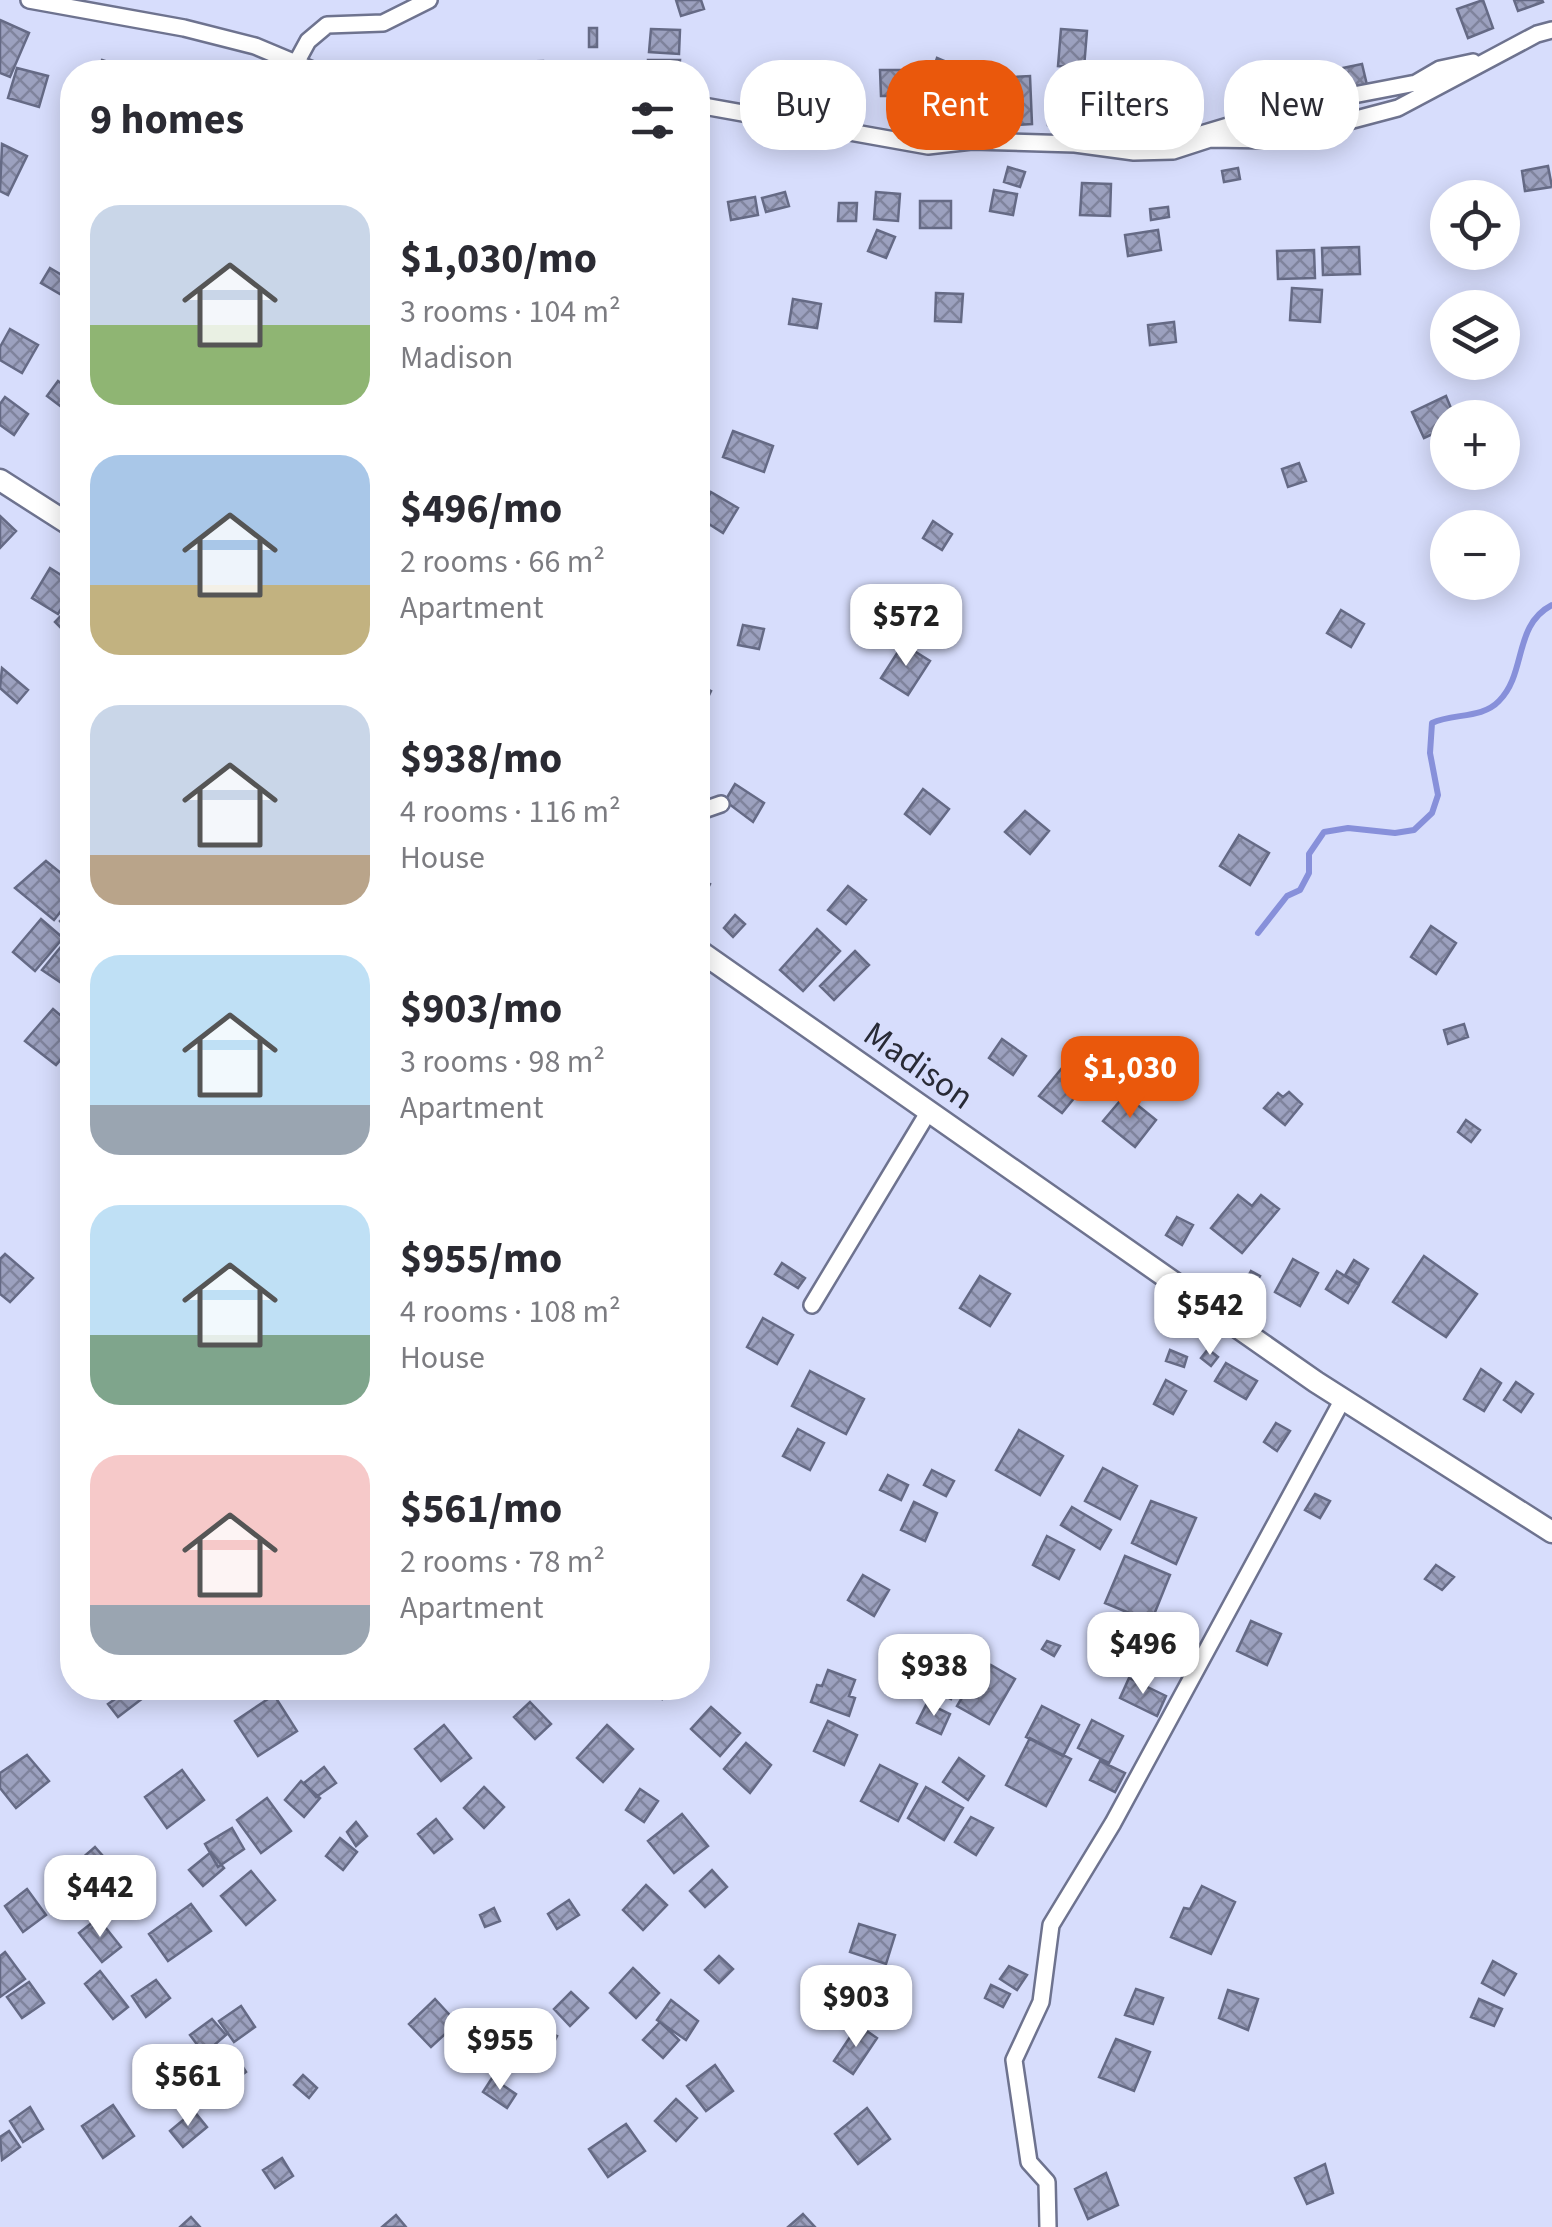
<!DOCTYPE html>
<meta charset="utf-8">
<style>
body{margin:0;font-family:"Source Sans 3",sans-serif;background:#f7f7f7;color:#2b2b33;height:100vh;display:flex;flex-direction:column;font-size:38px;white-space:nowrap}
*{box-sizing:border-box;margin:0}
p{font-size:32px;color:#7c7c81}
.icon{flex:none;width:55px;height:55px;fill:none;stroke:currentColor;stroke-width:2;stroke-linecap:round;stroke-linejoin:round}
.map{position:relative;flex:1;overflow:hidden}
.details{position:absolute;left:60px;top:60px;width:650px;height:1640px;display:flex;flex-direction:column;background:#fff;border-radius:40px;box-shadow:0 5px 25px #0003}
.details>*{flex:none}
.banner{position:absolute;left:740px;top:60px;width:660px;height:90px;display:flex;gap:20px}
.fabs{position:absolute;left:1430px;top:180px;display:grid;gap:20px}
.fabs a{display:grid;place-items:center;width:90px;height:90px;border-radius:50%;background:#fff;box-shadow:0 5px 25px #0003;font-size:50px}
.price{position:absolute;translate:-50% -85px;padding:0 22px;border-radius:20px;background:#fff;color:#222;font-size:32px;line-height:65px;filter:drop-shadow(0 2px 5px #0008)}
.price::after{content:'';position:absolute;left:50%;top:60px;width:30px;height:22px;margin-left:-15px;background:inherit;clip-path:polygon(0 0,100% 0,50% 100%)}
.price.current{background:#ea580c;color:#fff}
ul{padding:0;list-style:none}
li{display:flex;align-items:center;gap:30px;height:250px;padding:0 30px}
li span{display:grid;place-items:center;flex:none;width:280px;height:200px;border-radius:30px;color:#555}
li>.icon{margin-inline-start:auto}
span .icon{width:120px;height:120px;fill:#fffc;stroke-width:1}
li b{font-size:42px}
h2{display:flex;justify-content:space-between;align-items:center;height:120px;padding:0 30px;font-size:42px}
.tag{padding:0 35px;border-radius:40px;background:#fff;box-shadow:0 5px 25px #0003;font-size:35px;line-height:90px}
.tag.current{background:#ea580c;color:#fff}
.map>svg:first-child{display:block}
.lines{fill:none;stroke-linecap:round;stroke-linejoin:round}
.stream{stroke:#8790da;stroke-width:6}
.building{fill:url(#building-cross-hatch);stroke:#656a85;stroke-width:2.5}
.minor-casing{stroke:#6e738f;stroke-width:20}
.tertiary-casing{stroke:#6e738f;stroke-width:25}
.minor{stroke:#fff;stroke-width:15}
.tertiary{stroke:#fff;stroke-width:20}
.labels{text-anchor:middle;stroke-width:10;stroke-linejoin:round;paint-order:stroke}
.street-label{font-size:35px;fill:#282a36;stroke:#d7ddfc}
</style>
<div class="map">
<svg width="1552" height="2227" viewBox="0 0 1552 2227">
<defs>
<pattern id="building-cross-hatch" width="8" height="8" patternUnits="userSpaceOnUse" patternTransform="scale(2.5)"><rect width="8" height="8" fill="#9ca1bf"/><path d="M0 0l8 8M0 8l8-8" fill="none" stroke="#7f839c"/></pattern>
</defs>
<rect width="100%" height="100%" fill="#d7ddfc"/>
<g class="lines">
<path class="stream" d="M1258 933 1287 896 1300 890 1309 873V854L1324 832 1348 828 1395 833 1414 830 1432 813 1438 795 1430 753 1432 723C1453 713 1482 719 1499 701 1527 673 1513 625 1552 605"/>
</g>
<path class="building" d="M676 0H701L704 9 681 16Z
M1483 0 1493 28 1468 38 1457 9Z
M1514 0H1542L1543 2 1518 11Z
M0 20 29 33 10 77 0 73Z
M589 28H597V47H589Z
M651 29 680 30 679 54 649 52Z
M1061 29 1087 31 1084 68 1058 66Z
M937 58 949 63 945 74 933 70Z
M102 60 129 69 127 72H97Z
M648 60H680L679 72H648Z
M543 61 544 72H512V62Z
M1306 63 1310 88 1279 94 1275 68Z
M1362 64 1367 85 1343 90 1338 69Z
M17 68 48 76 39 107 8 98Z
M880 70H901V96H881Z
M1030 76 1032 124 1000 126 997 78Z
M1187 78 1193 119 1158 125 1152 84Z
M1147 91 1148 127 1113 128 1112 92Z
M1049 101 1074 102 1073 126 1048 125Z
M2 144 27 156 8 195 0 191Z
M1548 166 1552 187 1525 191 1522 171Z
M1008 167 1025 172 1020 187 1004 182Z
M1238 168 1240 179 1224 182 1222 171Z
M1082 183 1111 184 1110 216 1080 215Z
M994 190 1017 194 1013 215 990 211Z
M785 192 789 206 766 212 762 198Z
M876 192 900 194 898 221 874 219Z
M755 197 758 215 731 220 728 202Z
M920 201H951V228H920Z
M839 203H857L856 221H838Z
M1168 207 1169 217 1151 220 1150 209Z
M877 230 895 237 886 258 868 251Z
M1158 230 1161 250 1128 256 1125 235Z
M1359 247 1360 274 1323 275 1322 248Z
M698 248H703L701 295H698Z
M1314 250 1315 278 1278 279 1277 251Z
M50 268 72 281 67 298 41 283Z
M1292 288 1322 290 1320 322 1290 320Z
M936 293 963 294 961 322 935 321Z
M793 299 821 304 817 328 789 324Z
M1174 322 1176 342 1150 345 1148 325Z
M10 329 38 345 22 373 0 360V347Z
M58 381 72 391V415L47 396Z
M1446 396 1455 418H1448V427L1424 438 1412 412Z
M5 397 28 414 14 435 0 425V404Z
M733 431 773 446 764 472 723 457Z
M1299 463 1306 481 1288 487 1282 469Z
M711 492 738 508 723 533 698 517Z
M0 516 16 531 0 548Z
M933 521 952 534 942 550 923 538Z
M50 568 72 582V591L58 614 32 598Z
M72 604V639L55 622Z
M1341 610 1364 624 1351 647 1327 633Z
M743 625 764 629 759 649 738 645Z
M903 644 930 661 908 695 881 678Z
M2 668 28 690 17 703 0 688Z
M698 684 711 691 698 718Z
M735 784 764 803 753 822 725 801Z
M923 789 949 809 930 834 905 814Z
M1025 811 1049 831 1030 854 1005 832Z
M1239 835 1269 853 1250 885 1220 866Z
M46 861 67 878 63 884 70 889 64 897 69 901 54 920 15 888Z
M698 878 710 884 703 898 698 895Z
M848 886 866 900 846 924 828 910Z
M72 910V935L60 921Z
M735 915 745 924 733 937 724 928Z
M41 919 63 938 35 971 13 952Z
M1431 926 1456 943 1436 974 1411 957Z
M817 929 840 951 803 991 780 970Z
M64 943 72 949V973L63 984 42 970Z
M855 951 869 965 834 1000 820 986Z
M53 1009 72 1025V1047L56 1065 25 1041Z
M1464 1024 1468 1037 1448 1044 1444 1030Z
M1002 1039 1026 1056 1013 1075 989 1058Z
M1071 1057 1093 1075 1062 1113 1039 1096Z
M1289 1092 1302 1104 1285 1125 1264 1108 1278 1093 1283 1097Z
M1125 1095 1156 1120 1135 1147 1103 1121Z
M1466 1120 1480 1130 1471 1142 1458 1132Z
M1238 1195 1252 1206 1261 1195 1279 1209 1242 1253 1211 1228Z
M1177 1217 1193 1225 1182 1245 1166 1235Z
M5 1254 33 1278 10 1302 0 1294V1259Z
M1424 1256 1477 1294 1446 1337 1393 1302Z
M1293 1259 1318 1273 1300 1306 1275 1292Z
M1354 1260 1368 1269 1359 1284 1345 1275Z
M782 1263 805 1278 798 1288 775 1274Z
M1251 1271 1260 1276 1252 1291 1243 1285Z
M1337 1271 1359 1285 1348 1303 1326 1289Z
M980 1276 1010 1294 990 1326 960 1308Z
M763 1318 793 1335 777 1364 747 1347Z
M1208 1349 1218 1357 1211 1366 1201 1358Z
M1170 1350 1187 1357 1184 1367 1166 1361Z
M1226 1363 1257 1381 1246 1399 1215 1381Z
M1481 1369 1501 1383 1484 1411 1464 1399Z
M810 1371 864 1399 846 1434 792 1406Z
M1166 1380 1186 1391 1173 1414 1154 1404Z
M1516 1382 1533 1394 1521 1412 1504 1400Z
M1276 1423 1290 1431 1277 1451 1264 1442Z
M798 1429 824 1443 810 1470 783 1456Z
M1019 1430 1063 1456 1040 1495 996 1470Z
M1103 1468 1137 1486 1120 1519 1085 1501Z
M932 1470 954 1481 946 1496 924 1485Z
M888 1475 908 1485 901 1500 880 1490Z
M1315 1494 1330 1501 1320 1518 1305 1510Z
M1151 1501 1196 1518 1176 1564 1132 1543Z
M914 1502 937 1513 925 1541 901 1530Z
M1072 1507 1111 1530 1100 1549 1061 1525Z
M1047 1536 1074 1550 1059 1579 1033 1565Z
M1125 1556 1170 1575 1151 1622 1105 1603Z
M1436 1565 1454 1577 1442 1590 1425 1579Z
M863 1575 889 1590 874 1616 848 1600Z
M1150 1620 1171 1627 1168 1638 1146 1631Z
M1251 1621 1281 1634 1267 1665 1237 1651Z
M912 1641 967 1669 951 1699 896 1671Z
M1047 1641 1060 1646 1054 1656 1042 1649Z
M991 1665 1015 1679 989 1724 957 1706 977 1672 985 1676Z
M828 1670 855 1680 849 1696 855 1698 849 1716 811 1702 817 1685 822 1686Z
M1129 1678 1166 1696 1157 1716 1120 1698Z
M131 1688H136L143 1698 118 1717 108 1704Z
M643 1688H668L662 1699Z
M274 1695 297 1731 258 1756 235 1721Z
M530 1702 551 1724 535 1739 514 1717Z
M927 1703 950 1714 941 1734 917 1723Z
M1042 1706 1079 1725 1063 1756 1026 1737Z
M711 1707 740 1733 720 1756 691 1729Z
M1092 1720 1123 1736 1109 1763 1078 1748Z
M828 1721 857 1735 844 1765 814 1751Z
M444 1725 471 1758 441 1781 415 1749Z
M607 1725 633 1749 603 1782 577 1758Z
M1030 1738 1071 1759 1046 1806 1006 1785Z
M746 1743 771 1765 750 1793 724 1769Z
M27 1755 49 1781 16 1808 0 1788V1773Z
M959 1758 984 1776 968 1800 943 1782Z
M1100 1761 1125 1773 1115 1792 1090 1780Z
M880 1765 917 1784 898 1821 861 1801Z
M324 1767 336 1783 316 1797 304 1783Z
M182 1770 204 1800 167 1828 145 1797Z
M301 1781 320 1798 304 1817 285 1800Z
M484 1787 504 1807 484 1828 464 1808Z
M926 1787 963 1808 944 1840 908 1818Z
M640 1789 658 1801 644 1822 626 1810Z
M267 1798 291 1831 261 1853 237 1820Z
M682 1814 708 1846 674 1873 648 1841Z
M971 1817 993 1828 976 1855 955 1842Z
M436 1819 452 1839 434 1853 418 1834Z
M356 1822 367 1836 356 1846 347 1832Z
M232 1828 244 1849 218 1867 205 1844Z
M340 1838 357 1852 343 1870 326 1856Z
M95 1847 110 1864 90 1882 74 1865Z
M211 1852 224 1868 203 1886 189 1870Z
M136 1862 146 1870 139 1879 129 1871Z
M712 1870 727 1887 705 1907 690 1891Z
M251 1871 275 1900 246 1925 221 1896Z
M86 1885 97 1900 81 1917 70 1900Z
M646 1885 667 1905 643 1930 623 1910Z
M1202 1886 1235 1902 1211 1954 1171 1937 1184 1908 1190 1909Z
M27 1889 46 1915 23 1932 5 1906Z
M569 1900 579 1915 557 1929 548 1914Z
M191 1904 211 1931 168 1961 149 1934Z
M494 1908 500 1921 485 1927 480 1915Z
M98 1918 121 1947 102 1962 79 1933Z
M859 1924 895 1935 886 1964 850 1952Z
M5 1952 25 1979 0 1997V1956Z
M719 1956 733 1969 719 1983 705 1970Z
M1493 1961 1516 1974 1504 1995 1482 1983Z
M1009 1966 1027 1975 1017 1990 1000 1979Z
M633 1968 659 1993 636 2018 610 1993Z
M100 1971 128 2007 113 2019 85 1984Z
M156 1980 170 1998 146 2017 132 1996Z
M29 1982 44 2003 22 2018 7 1997Z
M991 1985 1010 1994 1003 2007 985 1998Z
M1136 1989 1163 1998 1153 2024 1125 2015Z
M1228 1990 1258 1999 1248 2030 1219 2018Z
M571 1992 588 2008 570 2026 554 2009Z
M435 1999 457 2023 431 2047 409 2024Z
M1479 1999 1502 2009 1494 2026 1471 2017Z
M671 2000 698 2021 686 2040 657 2020Z
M241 2006 255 2027 234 2042 219 2021Z
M212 2019 226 2035 204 2054 190 2035Z
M660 2022 679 2040 663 2058 643 2040Z
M858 2025 877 2038 853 2074 834 2061Z
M547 2031 557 2036 551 2048 541 2043Z
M1116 2039 1150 2052 1134 2091 1099 2077Z
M161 2053 178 2078 155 2094 137 2070Z
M234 2053 246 2072 225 2087 212 2068Z
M715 2065 733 2091 706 2111 687 2086Z
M303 2075 317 2088 309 2098 294 2085Z
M492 2078 516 2094 507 2108 483 2092Z
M676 2099 697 2118 676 2141 655 2121Z
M113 2105 134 2136 103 2158 82 2126Z
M30 2107 43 2129 23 2142 10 2121Z
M867 2108 890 2139 858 2164 835 2134Z
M194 2111 207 2127 183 2147 170 2131Z
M626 2124 645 2151 608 2177 589 2149Z
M9 2131 20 2147 2 2160 0 2137Z
M282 2158 293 2176 275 2188 263 2170Z
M1325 2164 1333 2193 1307 2204 1295 2178Z
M1106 2173 1118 2205 1088 2219 1075 2189Z
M803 2214 815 2227H788Z
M396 2215 406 2227H382Z
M191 2217 200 2227H180Z"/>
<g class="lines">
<defs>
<path id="minor" d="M29 0 184 28 255 46 317 72
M296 63 308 41 327 25 383 23 429 0
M698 105 928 146 972 141 1075 144 1134 152 1173 151 1210 139 1277 140 1398 108 1537 34 1552 30
M1198 135 1291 107 1416 83 1440 69 1473 62
M698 812 721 804
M812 1305 929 1111
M1048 2227 1047 2182 1029 2162 1014 2060 1041 2002 1051 1925 1113 1823 1343 1399"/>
<path id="tertiary" d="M0 480 72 526
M698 950 1316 1382 1552 1532"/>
</defs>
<use href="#minor" class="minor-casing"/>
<use href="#tertiary" class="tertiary-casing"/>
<use href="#minor" class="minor"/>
<use href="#tertiary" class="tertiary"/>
</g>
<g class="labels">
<g class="street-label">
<text transform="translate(919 1065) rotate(35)" y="12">Madison</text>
</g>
</g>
</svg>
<div class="fabs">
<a><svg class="icon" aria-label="locate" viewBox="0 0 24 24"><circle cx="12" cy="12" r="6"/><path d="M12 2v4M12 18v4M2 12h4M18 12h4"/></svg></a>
<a><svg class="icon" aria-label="layers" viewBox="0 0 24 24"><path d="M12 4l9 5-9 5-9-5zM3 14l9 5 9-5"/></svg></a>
<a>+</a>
<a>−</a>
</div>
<b class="price" style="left:906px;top:669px">$572</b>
<b class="price current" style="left:1130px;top:1121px">$1,030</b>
<b class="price" style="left:1210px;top:1358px">$542</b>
<b class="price" style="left:1143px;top:1697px">$496</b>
<b class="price" style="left:934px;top:1719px">$938</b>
<b class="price" style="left:100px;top:1940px">$442</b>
<b class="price" style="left:856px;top:2050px">$903</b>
<b class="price" style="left:500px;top:2093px">$955</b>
<b class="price" style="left:188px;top:2129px">$561</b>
<div class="banner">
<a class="tag">Buy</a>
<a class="tag current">Rent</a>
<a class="tag">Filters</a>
<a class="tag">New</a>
</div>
<section class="details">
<h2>9 homes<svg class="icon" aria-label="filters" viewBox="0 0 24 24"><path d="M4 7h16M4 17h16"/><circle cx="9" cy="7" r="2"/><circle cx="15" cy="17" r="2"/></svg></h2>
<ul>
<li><span style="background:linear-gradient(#c9d6e8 60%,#8fb573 0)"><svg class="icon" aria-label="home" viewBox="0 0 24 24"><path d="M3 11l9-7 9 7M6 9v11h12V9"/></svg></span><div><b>$1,030/mo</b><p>3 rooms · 104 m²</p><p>Madison</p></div></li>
<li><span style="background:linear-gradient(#a9c7e8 65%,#c2b280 0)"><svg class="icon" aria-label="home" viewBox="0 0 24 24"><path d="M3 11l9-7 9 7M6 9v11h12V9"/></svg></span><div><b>$496/mo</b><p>2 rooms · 66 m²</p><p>Apartment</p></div></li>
<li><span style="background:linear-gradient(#c9d6e8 75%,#b9a48a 0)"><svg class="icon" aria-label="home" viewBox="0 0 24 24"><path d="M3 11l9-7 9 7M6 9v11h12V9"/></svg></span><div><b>$938/mo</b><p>4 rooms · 116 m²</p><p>House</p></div></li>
<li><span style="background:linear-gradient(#bfe0f5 75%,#9aa5b1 0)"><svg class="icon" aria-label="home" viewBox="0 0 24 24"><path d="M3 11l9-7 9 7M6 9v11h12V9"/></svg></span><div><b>$903/mo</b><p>3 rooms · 98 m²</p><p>Apartment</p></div></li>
<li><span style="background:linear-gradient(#bfe0f5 65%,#7fa58c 0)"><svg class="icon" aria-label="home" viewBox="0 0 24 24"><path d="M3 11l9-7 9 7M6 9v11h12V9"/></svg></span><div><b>$955/mo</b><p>4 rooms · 108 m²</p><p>House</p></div></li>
<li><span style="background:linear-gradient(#f6c9c9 75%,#9aa5b1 0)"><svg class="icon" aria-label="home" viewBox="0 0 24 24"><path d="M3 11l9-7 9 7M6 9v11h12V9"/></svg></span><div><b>$561/mo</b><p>2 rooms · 78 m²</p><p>Apartment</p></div></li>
</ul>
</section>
</div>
